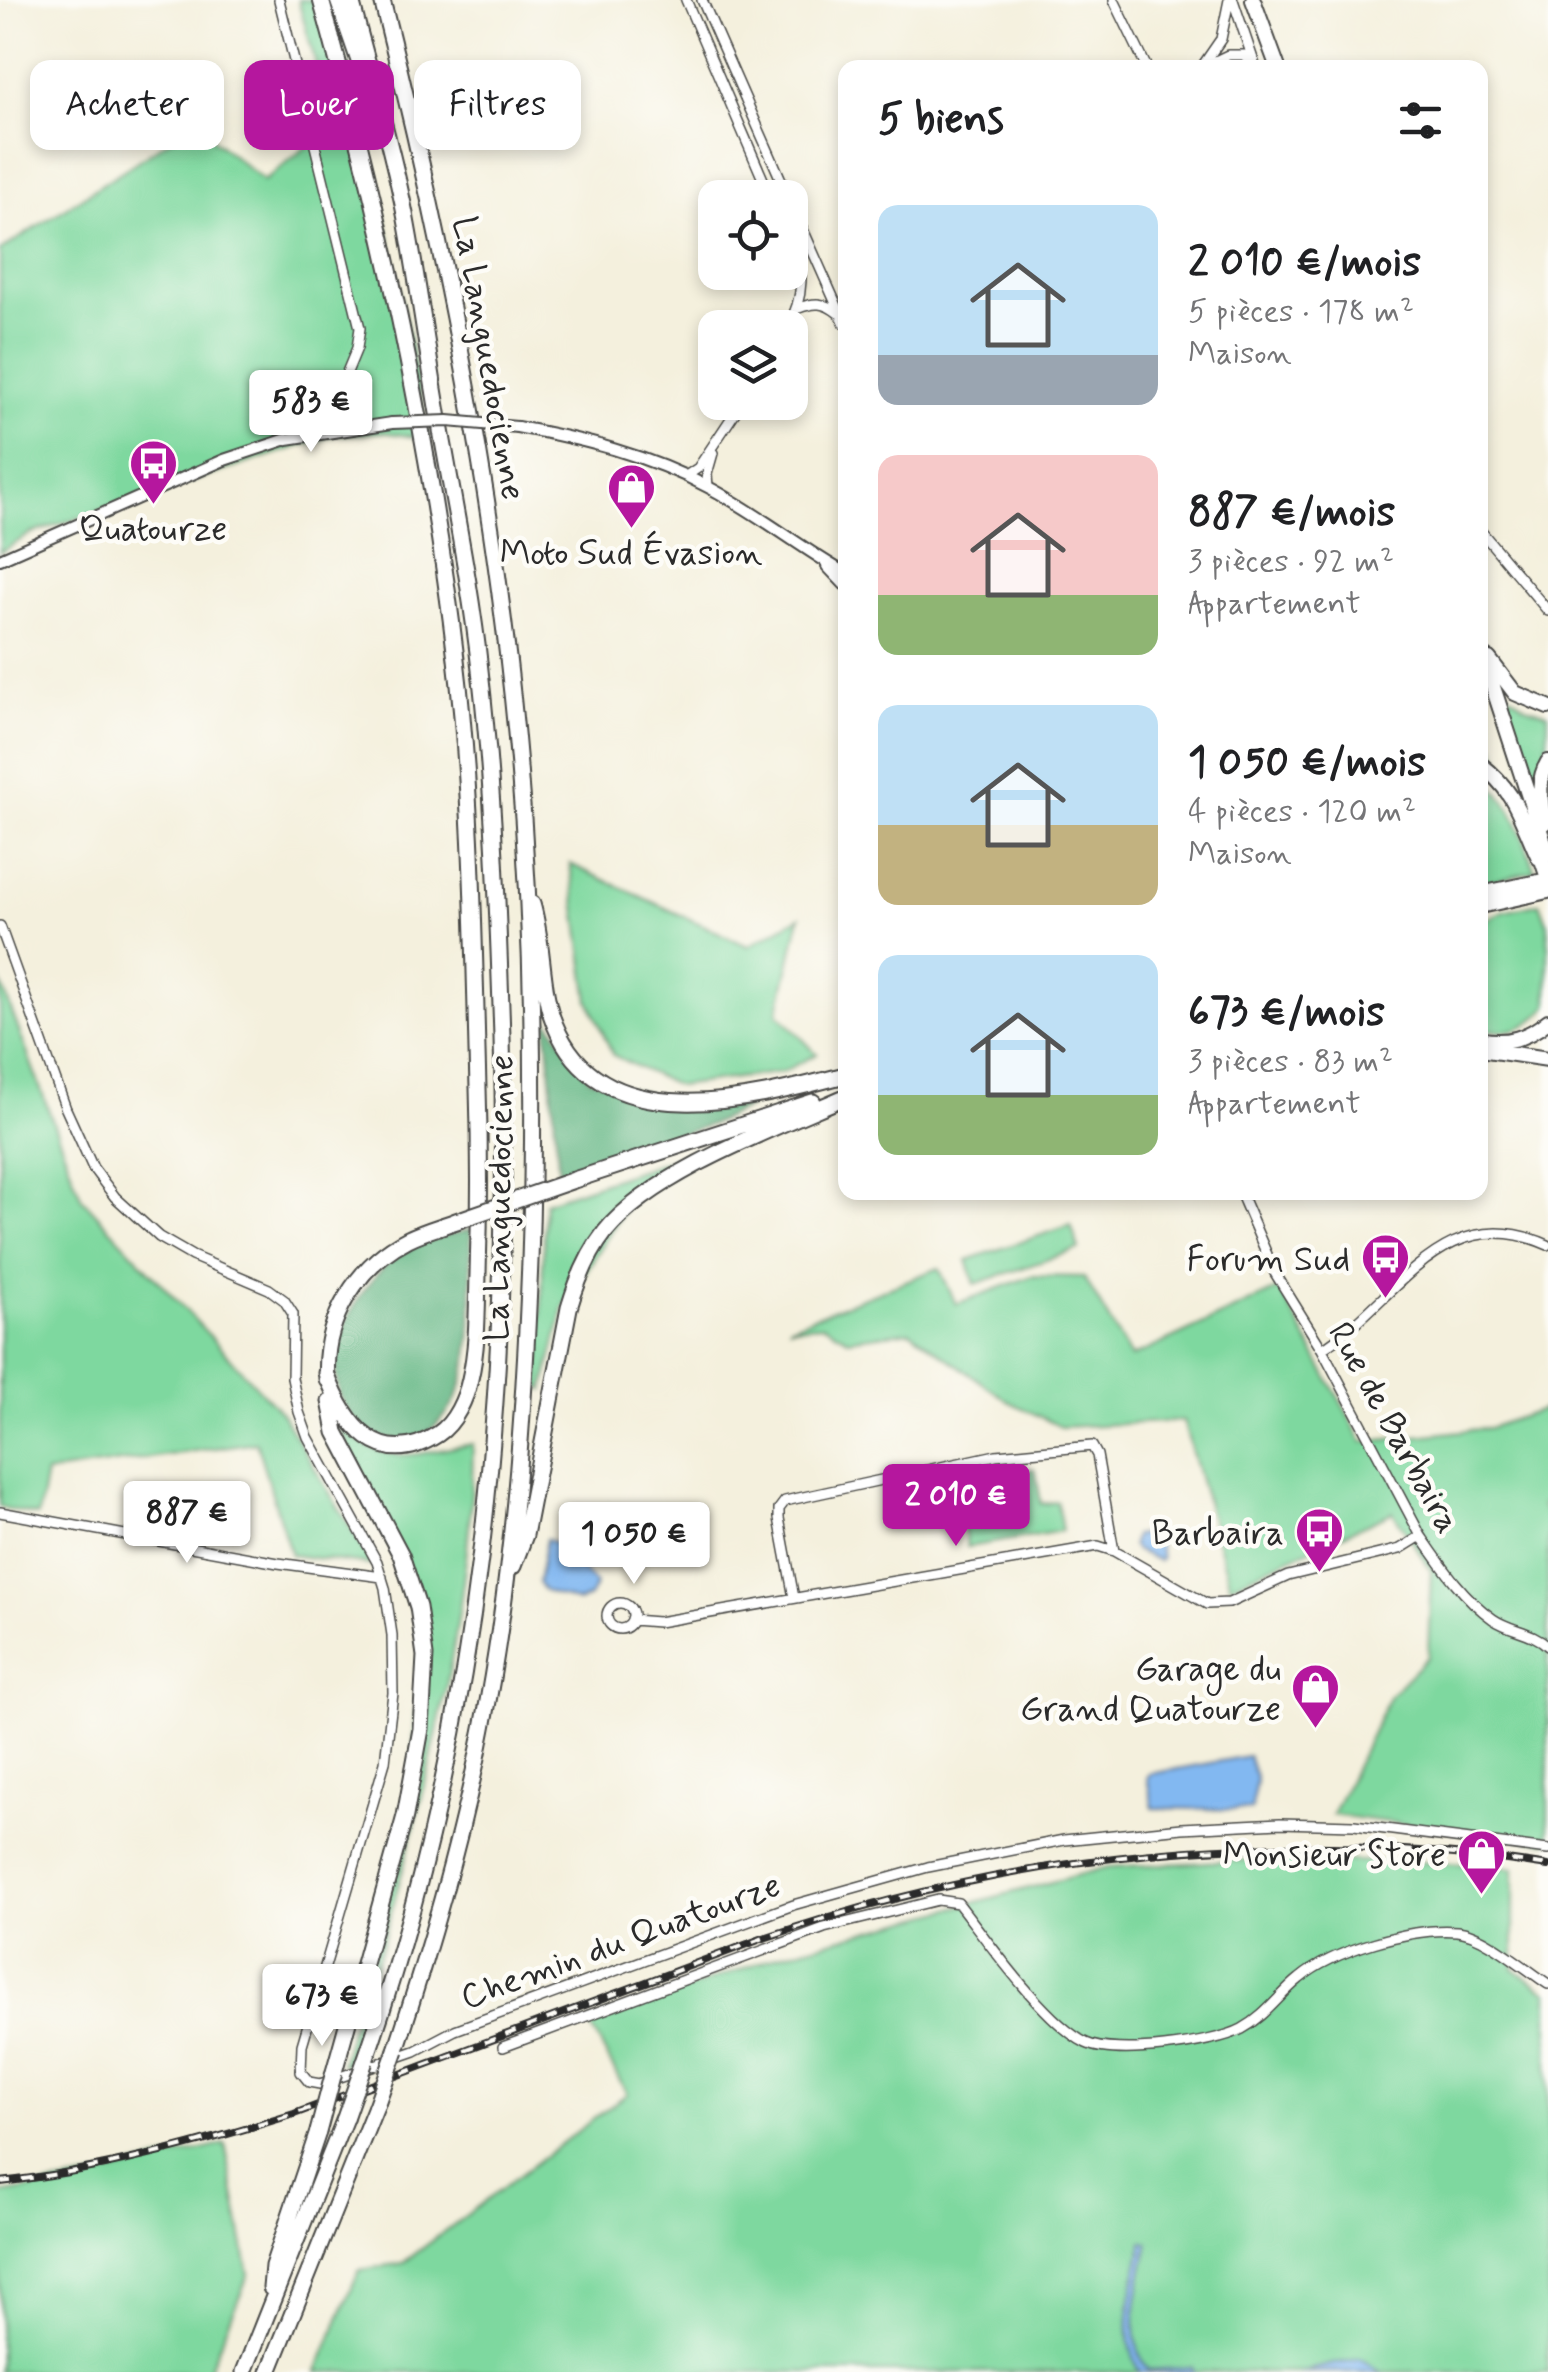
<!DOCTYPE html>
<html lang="fr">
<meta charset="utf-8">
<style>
body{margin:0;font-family:Mynerve,sans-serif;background:#f2f2f2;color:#202124;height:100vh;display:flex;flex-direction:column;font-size:38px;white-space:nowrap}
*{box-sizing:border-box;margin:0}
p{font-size:32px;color:#757577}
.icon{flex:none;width:55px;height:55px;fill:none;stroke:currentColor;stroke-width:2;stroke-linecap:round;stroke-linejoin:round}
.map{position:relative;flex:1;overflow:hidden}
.details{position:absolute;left:838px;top:60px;width:650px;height:1140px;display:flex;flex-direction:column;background:#fff;border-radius:20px;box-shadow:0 5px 15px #0003}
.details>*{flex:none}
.top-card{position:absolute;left:30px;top:60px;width:658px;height:90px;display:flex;gap:20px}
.buttons{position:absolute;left:698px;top:180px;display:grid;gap:20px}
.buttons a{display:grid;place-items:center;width:110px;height:110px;border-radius:20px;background:#fff;box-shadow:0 5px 15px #0003;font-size:50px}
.price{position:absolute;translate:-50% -85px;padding:0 22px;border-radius:10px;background:#fff;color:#222;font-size:32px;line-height:65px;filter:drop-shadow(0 2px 5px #0008)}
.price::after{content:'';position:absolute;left:50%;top:60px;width:30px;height:22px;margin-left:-15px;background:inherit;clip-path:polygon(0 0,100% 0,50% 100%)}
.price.selected{background:#b5179e;color:#fff}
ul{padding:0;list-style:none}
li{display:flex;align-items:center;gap:30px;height:250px;padding:0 40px}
li span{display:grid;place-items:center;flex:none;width:280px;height:200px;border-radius:20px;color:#555}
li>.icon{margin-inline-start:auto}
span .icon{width:120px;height:120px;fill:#fffc;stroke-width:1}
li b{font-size:42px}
h2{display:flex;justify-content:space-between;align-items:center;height:120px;padding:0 40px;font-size:42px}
.chip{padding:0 35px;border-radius:20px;background:#fff;box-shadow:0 5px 15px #0003;font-size:35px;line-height:90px}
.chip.selected{background:#b5179e;color:#fff}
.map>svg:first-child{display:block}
.green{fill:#7ed89f;stroke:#548265;stroke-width:2.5}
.forest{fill:#66b886;stroke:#487258;stroke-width:2.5}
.water{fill:#82b8f1;stroke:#56728e;stroke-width:2.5}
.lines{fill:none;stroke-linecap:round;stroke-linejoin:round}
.minor-casing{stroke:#494946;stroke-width:12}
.tertiary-casing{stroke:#494946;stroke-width:14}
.primary-casing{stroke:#494946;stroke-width:18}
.motorway-casing{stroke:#494946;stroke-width:19}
.minor{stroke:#fff;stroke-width:9}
.tertiary{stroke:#fff;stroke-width:10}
.primary{stroke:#fff;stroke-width:14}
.motorway{stroke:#fff;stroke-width:15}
.rail-casing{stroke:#2b2b2b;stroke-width:8}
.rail{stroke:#fdfcf7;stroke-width:4;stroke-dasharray:11;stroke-linecap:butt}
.tertiary-bridge-casing{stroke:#494946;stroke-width:14;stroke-linecap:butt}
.motorway-bridge-casing{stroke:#494946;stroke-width:19;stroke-linecap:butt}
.tertiary-bridge{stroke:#fff;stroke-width:10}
.motorway-bridge{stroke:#fff;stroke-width:15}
.labels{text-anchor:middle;stroke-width:9;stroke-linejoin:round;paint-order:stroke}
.street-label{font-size:35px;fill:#2b2b2b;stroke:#fdfcf7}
.poi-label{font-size:35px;fill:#2b2b2b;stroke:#fdfcf7;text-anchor:end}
</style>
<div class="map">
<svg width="1548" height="2372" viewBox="0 0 1548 2372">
<rect width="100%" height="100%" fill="#fdfcf7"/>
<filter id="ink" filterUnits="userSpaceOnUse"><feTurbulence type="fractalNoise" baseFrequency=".01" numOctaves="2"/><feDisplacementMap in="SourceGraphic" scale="20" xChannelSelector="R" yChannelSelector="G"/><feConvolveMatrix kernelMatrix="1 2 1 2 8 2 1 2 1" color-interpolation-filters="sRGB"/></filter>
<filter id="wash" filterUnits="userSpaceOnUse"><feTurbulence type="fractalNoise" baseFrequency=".0048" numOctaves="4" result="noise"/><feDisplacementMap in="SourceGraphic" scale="40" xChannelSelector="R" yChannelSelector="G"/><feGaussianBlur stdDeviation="2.25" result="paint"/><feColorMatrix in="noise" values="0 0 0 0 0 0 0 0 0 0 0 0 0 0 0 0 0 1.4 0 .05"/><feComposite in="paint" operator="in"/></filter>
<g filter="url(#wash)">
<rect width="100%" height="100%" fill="#f4f0dd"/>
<path class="green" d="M298 0H330L380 191 429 439 382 432 333 435 30 534 0 553V251L194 124 264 181 333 125Z
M1506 692 1526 706 1548 713C1548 736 1548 768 1530 783L1500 693Z
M1480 713 1503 765 1498 767 1480 753Z
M1480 776C1513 798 1522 835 1535 871L1480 883Z
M570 864 748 946 800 917 778 1013 817 1054 782 1072 677 1086 613 1055 589 1001Z
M1540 903 1548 925V1006C1528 1029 1510 1035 1480 1029V923L1503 911Z
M0 980 81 1197 282 1414 373 1565 291 1555 256 1442 46 1473 38 1516 0 1507Z
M713 1145 714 1148 629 1202 564 1307 544 1390 539 1387 545 1202Z
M1071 1225 1079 1249 975 1284 967 1260Z
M939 1268 956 1304 1032 1276 1084 1277 1131 1358 1279 1289 1363 1442 1489 1428 1548 1408V1501L1541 1505 1548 1518V1842L1332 1815 1390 1695 1428 1657 1431 1570 1393 1512 1230 1585 1183 1421 1061 1427 1008 1401 910 1331 848 1339 823 1325 788 1327Z
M337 1423C385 1470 413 1454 473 1444 471 1656 405 1863 347 2065L341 2064 409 1818 423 1606Z
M1035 1469 1041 1504 1057 1502 1062 1531 967 1547 956 1483Z
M1266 1859 1449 1863 1514 1868V1969L1548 1992V2372H317L359 2270 403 2263 627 2094 590 2025 782 1954 1108 1867Z
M225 2144 249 2274 208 2372H0V2194L88 2179Z"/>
<path class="forest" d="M546 1017 589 1079 703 1107 751 1106 712 1124 559 1174Z
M471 1229C471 1278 476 1333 463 1381 450 1427 403 1463 360 1425 309 1380 348 1293 394 1259 416 1242 444 1236 471 1229Z"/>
<path class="water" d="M1156 1532 1161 1559 1159 1561 1135 1550 1132 1544 1134 1536Z
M546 1539 558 1544 596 1584 589 1597 578 1602 544 1591 538 1583Z
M1248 1756 1256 1780 1251 1810 1153 1808 1147 1778 1150 1774Z
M1143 2242 1149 2243C1141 2280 1122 2338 1149 2370L1192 2367 1194 2372H1141C1116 2334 1135 2283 1143 2242Z
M1360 2358 1381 2372H1299Z"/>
</g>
<g filter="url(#ink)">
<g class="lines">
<defs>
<path id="minor" d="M279 0 360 328 357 348 338 394 341 429
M686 0 771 198
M702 0 789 198
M1114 0 1147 68
M1233 0 1256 68
M1205 66 1228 55H1244L1253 65
M1201 68 1221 39 1229 0
M790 200 845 324
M799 308C815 302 824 302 838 313
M787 328C804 299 806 266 790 236
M686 476 698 468 742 402
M708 487 707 474 713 453
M1480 530 1548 611
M0 926 66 1109 93 1168 115 1197 159 1237 192 1256 269 1289 284 1300 293 1314 292 1378 299 1412 308 1437 377 1562 385 1588 392 1635 393 1693 385 1762 302 2045 301 2072 309 2082 320 2084 415 2051 455 2030 793 1905 928 1867 1064 1840 1182 1828 1280 1823 1354 1825 1548 1850
M1240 1192 1275 1273 1322 1349 1421 1536C1441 1565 1463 1598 1493 1619 1510 1631 1532 1631 1548 1646
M1322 1349C1395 1304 1442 1197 1548 1245
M0 1512 278 1563 382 1577
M794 1598 779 1518V1509L785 1501 996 1455 1092 1446 1097 1455 1114 1551
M607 1616a13 13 0 1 1 26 0a13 13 0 1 1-26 0Z
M632 1620 658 1622 1098 1546 1114 1551 1207 1604 1229 1603 1288 1576 1400 1549 1421 1536
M503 2047 824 1928 938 1900 958 1903C987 1940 1045 2023 1086 2043 1115 2057 1214 2044 1242 2029 1266 2016 1279 1995 1299 1979 1333 1950 1413 1927 1457 1931 1484 1933 1525 1969 1548 1984"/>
<path id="tertiary" d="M517 427C583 439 648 455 708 487 756 512 798 546 845 573
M0 559 224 460 287 439 392 423
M827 566 845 585"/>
<path id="primary" d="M1253 0 1278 68
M1480 647 1548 855
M1489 659 1515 693 1548 707
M1480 764C1517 792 1520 818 1539 858
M1544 823C1541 802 1536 781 1548 762
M1538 848 1548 878
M1480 894 1548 880
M1480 906 1548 891
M1480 1039C1507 1045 1528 1038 1548 1021
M1480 1049 1548 1059"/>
<path id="motorway" d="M321 0C358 133 391 267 416 402 432 487 446 573 456 659 473 801 474 945 478 1088 480 1150 480 1212 478 1274 477 1309 478 1345 470 1379 466 1398 455 1423 438 1434 379 1472 345 1424 326 1373
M338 0 359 61
M351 0C369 71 391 142 405 214 420 293 430 373 445 452 458 525 472 596 480 670 494 792 498 914 502 1037 511 1387 481 1729 365 2061
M382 0C434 206 478 414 504 625 531 835 537 1050 530 1261 524 1417 513 1574 483 1728 462 1838 431 1944 396 2050
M532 904C544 944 540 990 555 1025 602 1140 754 1099 845 1075
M574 1180 813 1102
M327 1379C322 1321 357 1265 408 1239 424 1231 443 1226 459 1220
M330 1401 336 1432 401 1555 418 1607 425 1656 421 1729 405 1816 334 2072
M513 1566 525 1535 569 1308C577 1281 587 1255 605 1232 653 1173 774 1128 845 1097
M271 2288 273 2266 318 2132
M244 2372 345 2118
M269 2372 376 2106"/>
</defs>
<use href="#minor" class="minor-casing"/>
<use href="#tertiary" class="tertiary-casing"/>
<use href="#primary" class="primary-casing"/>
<use href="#motorway" class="motorway-casing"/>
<use href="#minor" class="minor"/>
<use href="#tertiary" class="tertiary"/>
<use href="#primary" class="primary"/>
<use href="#motorway" class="motorway"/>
<defs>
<path id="rail" d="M0 2182C100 2171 198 2144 294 2114L761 1939C1014 1852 1282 1824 1548 1866"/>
</defs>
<use href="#rail" class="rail-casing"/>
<use href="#rail" class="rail"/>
<defs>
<path id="tertiary-bridge" d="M392 423 448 421 517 427"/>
<path id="motorway-bridge" d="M459 1220 574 1180
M376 2106 396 2050
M345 2118 365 2061
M318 2132 334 2072"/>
</defs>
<use href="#tertiary-bridge" class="tertiary-bridge-casing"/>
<use href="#motorway-bridge" class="motorway-bridge-casing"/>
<use href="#tertiary-bridge" class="tertiary-bridge"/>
<use href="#motorway-bridge" class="motorway-bridge"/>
</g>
</g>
<defs>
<symbol id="bus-pin" viewBox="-11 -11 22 30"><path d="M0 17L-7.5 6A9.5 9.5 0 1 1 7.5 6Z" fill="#b5179e" stroke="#fdfcf7"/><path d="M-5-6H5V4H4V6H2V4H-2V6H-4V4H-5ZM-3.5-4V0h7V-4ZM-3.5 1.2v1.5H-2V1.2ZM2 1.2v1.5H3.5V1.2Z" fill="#fff"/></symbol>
<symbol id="shop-pin" viewBox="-11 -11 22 30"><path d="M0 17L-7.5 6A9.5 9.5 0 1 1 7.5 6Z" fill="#b5179e" stroke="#fdfcf7"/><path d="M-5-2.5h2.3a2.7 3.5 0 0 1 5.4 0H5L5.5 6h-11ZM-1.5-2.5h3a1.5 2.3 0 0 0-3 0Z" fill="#fff"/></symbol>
</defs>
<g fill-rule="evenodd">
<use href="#bus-pin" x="126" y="436" width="55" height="75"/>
<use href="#shop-pin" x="604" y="460" width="55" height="75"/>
<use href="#bus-pin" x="1358" y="1230" width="55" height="75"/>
<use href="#bus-pin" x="1292" y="1504" width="55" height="75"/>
<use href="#shop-pin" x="1288" y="1660" width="55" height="75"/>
<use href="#shop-pin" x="1454" y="1826" width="55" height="75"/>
</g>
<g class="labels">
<g class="street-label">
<text transform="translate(490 358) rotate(80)" y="12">La Languedocienne</text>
<text transform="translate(498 1198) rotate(-89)" y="12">La Languedocienne</text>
<text transform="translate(1395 1427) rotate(61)" y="12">Rue de Barbaira</text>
<text transform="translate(620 1940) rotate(-20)" y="12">Chemin du Quatourze</text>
</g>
<g class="poi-label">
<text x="153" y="540" text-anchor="middle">Quatourze</text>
<text x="631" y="564" text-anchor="middle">Moto Sud Évasion</text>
<text x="1350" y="1270">Forum Sud</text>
<text x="1284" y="1544">Barbaira</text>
<text x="1281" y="1680">Garage du<tspan x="1281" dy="40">Grand Quatourze</tspan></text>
<text x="1446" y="1866">Monsieur Store</text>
</g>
</g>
</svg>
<div class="buttons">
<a><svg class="icon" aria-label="locate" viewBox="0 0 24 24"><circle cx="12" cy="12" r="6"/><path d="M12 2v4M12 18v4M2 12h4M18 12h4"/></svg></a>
<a><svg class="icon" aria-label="layers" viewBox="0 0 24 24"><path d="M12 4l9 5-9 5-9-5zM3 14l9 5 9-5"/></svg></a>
</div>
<b class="price" style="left:311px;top:455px">583 €</b>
<b class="price selected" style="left:956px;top:1549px">2 010 €</b>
<b class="price" style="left:187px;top:1566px">887 €</b>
<b class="price" style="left:634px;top:1587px">1 050 €</b>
<b class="price" style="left:322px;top:2049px">673 €</b>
<div class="top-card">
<a class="chip">Acheter</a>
<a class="chip selected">Louer</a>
<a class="chip">Filtres</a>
</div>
<section class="details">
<h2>5 biens<svg class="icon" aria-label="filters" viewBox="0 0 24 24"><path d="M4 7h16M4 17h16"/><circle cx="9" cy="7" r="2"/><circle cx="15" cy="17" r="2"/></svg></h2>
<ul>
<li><span style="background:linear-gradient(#bfe0f5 75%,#9aa5b1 0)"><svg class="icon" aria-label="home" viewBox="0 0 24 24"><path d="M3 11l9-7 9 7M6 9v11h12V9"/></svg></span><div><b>2 010 €/mois</b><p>5 pièces · 178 m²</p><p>Maison</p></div></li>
<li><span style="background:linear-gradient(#f6c9c9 70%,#8fb573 0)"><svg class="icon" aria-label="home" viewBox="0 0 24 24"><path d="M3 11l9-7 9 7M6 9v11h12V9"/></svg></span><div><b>887 €/mois</b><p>3 pièces · 92 m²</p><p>Appartement</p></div></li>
<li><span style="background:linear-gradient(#bfe0f5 60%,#c2b280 0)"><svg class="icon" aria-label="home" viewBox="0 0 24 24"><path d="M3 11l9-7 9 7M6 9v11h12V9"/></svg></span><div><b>1 050 €/mois</b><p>4 pièces · 120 m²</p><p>Maison</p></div></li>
<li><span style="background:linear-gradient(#bfe0f5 70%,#8fb573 0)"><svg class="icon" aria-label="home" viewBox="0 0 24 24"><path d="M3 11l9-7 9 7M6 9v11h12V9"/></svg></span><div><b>673 €/mois</b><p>3 pièces · 83 m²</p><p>Appartement</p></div></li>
</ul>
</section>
</div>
